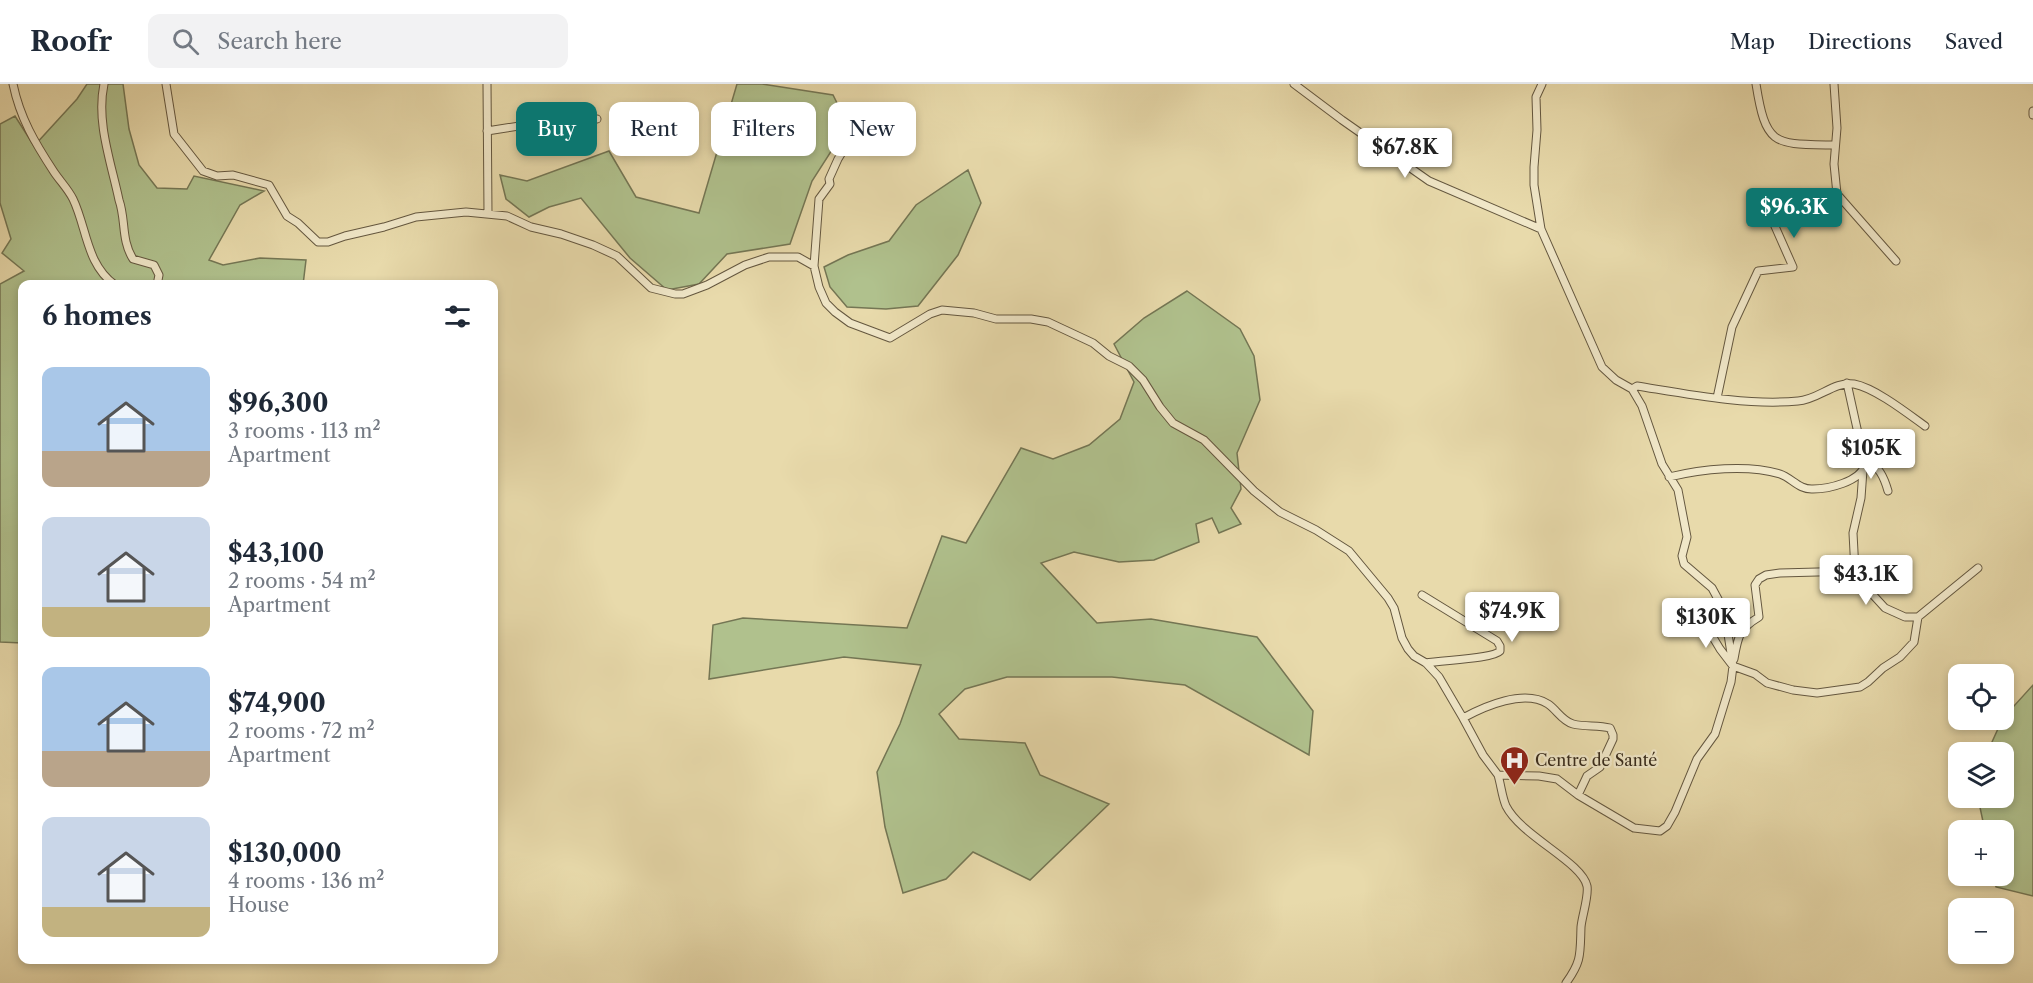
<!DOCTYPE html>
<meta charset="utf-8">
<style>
body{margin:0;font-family:"Libre Caslon Text",serif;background:#f2f2f3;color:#1f2937;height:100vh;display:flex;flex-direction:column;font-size:22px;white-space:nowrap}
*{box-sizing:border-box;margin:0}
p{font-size:20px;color:#747a83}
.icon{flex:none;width:33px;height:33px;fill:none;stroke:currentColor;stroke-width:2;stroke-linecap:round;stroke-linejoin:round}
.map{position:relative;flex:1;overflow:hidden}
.drawer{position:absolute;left:18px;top:196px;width:480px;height:684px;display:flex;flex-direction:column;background:#fff;border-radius:12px;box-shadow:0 3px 9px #0003}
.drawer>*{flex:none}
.banner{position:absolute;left:516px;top:18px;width:570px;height:54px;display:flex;gap:12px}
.controls{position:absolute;left:1948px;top:580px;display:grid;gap:12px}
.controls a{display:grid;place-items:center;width:66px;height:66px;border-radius:12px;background:#fff;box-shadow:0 3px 9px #0003;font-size:30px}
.price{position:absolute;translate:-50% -51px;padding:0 14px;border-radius:6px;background:#fff;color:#222;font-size:20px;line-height:39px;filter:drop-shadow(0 2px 3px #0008)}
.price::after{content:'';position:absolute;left:50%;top:36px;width:18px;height:14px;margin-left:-9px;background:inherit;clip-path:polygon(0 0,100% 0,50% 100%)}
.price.current{background:#0f766e;color:#fff}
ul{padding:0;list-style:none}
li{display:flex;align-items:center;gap:18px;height:150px;padding:0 24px}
li span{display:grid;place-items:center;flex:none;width:168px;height:120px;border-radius:12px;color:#555}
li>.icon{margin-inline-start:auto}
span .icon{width:72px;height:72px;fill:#fffc;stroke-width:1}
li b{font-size:26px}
h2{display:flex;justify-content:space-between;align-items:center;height:72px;padding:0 24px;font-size:26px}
.chip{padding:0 21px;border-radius:12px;background:#fff;box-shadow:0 3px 9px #0003;font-size:21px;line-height:54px}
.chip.current{background:#0f766e;color:#fff}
header{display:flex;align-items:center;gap:36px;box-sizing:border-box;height:84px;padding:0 30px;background:#fff;border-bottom:2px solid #e0e1e3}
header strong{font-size:28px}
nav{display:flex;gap:33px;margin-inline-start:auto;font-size:21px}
.search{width:420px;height:54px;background:#f2f2f3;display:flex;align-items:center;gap:15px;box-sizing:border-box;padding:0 21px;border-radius:12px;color:#747a83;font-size:22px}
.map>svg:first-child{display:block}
.green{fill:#b0c18d;stroke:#747654;stroke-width:1.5}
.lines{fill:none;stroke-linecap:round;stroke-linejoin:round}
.minor-casing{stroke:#64573f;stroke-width:9}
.minor{stroke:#f0e7c8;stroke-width:7}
.labels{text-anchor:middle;stroke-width:4.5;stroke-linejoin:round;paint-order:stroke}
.poi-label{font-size:16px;fill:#382b1b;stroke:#f0e7c8;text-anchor:start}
</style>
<header>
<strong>Roofr</strong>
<div class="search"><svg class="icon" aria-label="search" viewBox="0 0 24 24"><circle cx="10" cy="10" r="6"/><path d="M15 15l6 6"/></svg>Search here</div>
<nav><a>Map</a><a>Directions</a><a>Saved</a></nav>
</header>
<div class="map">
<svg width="2033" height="899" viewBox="0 0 2033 899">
<rect width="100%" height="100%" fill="#e8daab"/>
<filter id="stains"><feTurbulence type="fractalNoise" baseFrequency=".00333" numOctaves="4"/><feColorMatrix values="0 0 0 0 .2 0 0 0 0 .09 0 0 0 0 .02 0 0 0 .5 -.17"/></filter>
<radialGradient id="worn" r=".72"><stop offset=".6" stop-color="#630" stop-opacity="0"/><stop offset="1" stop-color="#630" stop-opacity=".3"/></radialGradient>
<path class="green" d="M87 0H123L129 45 139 81 157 104 187 105 194 92 264 107 240 121 209 176 223 181 260 174 306 176 303 201H22V559L0 558V200L24 187 2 169 11 155 0 119V40L15 32 34 62 77 15Z
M737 0H762L833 11 848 41 812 97 790 160 727 170 699 200 667 206 630 174 581 114 549 123 529 133 506 115 500 91 527 97 609 67 636 113 699 129Z
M968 86 981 119 958 171 918 222 886 225 847 223 830 203 824 183 848 171 889 157 916 121Z
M1187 207 1240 245 1254 272 1260 316 1237 369 1241 405 1231 424 1241 440 1219 449 1212 434 1196 440 1199 458 1154 476 1119 478 1074 468 1041 479 1097 539 1151 535 1257 553 1313 627 1309 671 1185 601 1112 593H1007L965 605 939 630 959 655 1025 659 1040 691 1109 720 1030 796 973 768 946 795 903 809 885 743 877 688 900 640 921 581 844 573 709 595 713 541 743 534 907 544 942 452 966 459 1021 364 1053 375 1089 361 1120 335 1134 298 1114 260 1144 234Z
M2033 601V812L1996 803 1994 792H2004V747H1985L1978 714H2004V669H1987L2002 636H2004V633Z"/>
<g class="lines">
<defs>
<path id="minor" d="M13 0C20 34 35 59 54 88 60 97 68 105 73 115 87 144 86 180 115 201
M104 0C96 38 111 78 119 116 126 136 121 156 133 175L154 181 159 191 157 201
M166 0 174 50 203 87 217 92 233 91 269 101 287 132 298 139 318 158H328L345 152 384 143 416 133 466 128 507 132 531 143 561 150 593 161 617 172 651 204 675 210H683L707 201 745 181 769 173H798L814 182
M487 0 488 129
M1294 0 1342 36 1429 97 1541 145
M1542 0 1536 13 1537 46 1534 83V101L1541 145 1602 283 1616 296 1632 305 1642 322 1662 380 1678 406 1687 453 1682 472 1684 480 1712 504 1719 517 1727 544 1733 582 1731 598 1715 650 1697 675 1675 728 1667 742 1660 747 1634 744 1578 711 1557 695 1539 692 1498 691C1501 701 1502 713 1506 722 1521 752 1582 778 1587 802 1589 812 1582 832 1581 843 1580 870 1582 877 1566 899
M1756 0C1766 63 1774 60 1834 61
M2033 27V31
M856 46 838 75 829 95 830 100 819 115 814 182 819 203 826 219 835 228 850 239 890 254 930 230 942 226 974 229 996 235H1031L1048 238 1093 259 1109 272 1129 282 1143 296 1160 323 1173 339 1204 356 1254 407 1280 428 1316 446 1349 467 1388 514 1394 524 1402 554 1408 565 1414 572 1426 579 1439 593 1463 634 1483 671 1498 691
M487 47 551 37 597 35
M1837 110 1896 177
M1632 305 1637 302C1687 310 1748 322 1798 317 1818 316 1834 297 1854 300 1875 304 1907 329 1925 342
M1717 314 1732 243 1758 187 1793 183 1774 140 1773 135 1778 128 1837 110 1834 80 1837 44 1834 0
M1865 375C1879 382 1884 393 1888 407
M1863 386 1861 414 1853 449 1855 487 1862 499 1885 524 1905 533H1918L1978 484
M1669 393C1702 385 1747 380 1780 390 1792 394 1799 406 1813 405 1828 405 1860 398 1865 381L1847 299
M1422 511 1497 557 1500 562V567C1493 575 1441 576 1426 579
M1693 534 1711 550 1720 565 1733 582 1755 590 1767 599 1793 606 1817 609 1860 603 1868 598 1883 584 1900 573 1914 558 1918 533
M1734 575C1738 552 1739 545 1759 533L1755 501 1759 495 1766 491 1780 489 1855 487
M1463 634C1485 622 1524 605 1548 620 1557 626 1562 637 1573 640 1585 643 1598 641 1610 644L1613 651V655L1600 683 1587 692 1578 711"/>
</defs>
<use href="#minor" class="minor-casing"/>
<use href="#minor" class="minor"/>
</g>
<defs>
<symbol id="hospital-pin" viewBox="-11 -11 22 30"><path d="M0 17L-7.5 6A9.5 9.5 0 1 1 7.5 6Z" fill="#8f2418" stroke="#f0e7c8"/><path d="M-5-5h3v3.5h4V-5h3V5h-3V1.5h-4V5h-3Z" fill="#fff"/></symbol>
</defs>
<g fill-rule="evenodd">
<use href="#hospital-pin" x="1498" y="660" width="33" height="45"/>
</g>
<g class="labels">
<g class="poi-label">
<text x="1535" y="682">Centre de Santé</text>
</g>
</g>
<rect width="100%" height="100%" filter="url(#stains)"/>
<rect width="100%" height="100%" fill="url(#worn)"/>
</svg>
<div class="controls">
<a><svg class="icon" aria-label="locate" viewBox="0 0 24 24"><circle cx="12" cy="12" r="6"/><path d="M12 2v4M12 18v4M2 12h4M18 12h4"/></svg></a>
<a><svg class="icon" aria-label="layers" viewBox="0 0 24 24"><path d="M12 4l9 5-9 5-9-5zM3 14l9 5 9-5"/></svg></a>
<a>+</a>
<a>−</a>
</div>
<b class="price" style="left:1405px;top:95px">$67.8K</b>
<b class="price current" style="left:1794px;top:155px">$96.3K</b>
<b class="price" style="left:1871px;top:396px">$105K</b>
<b class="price" style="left:1866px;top:522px">$43.1K</b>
<b class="price" style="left:1512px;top:559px">$74.9K</b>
<b class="price" style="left:1706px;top:565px">$130K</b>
<div class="banner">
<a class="chip current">Buy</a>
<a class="chip">Rent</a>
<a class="chip">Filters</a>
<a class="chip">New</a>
</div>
<section class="drawer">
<h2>6 homes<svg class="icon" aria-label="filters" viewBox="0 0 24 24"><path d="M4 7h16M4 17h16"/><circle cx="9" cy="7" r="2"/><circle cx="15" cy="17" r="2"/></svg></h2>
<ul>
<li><span style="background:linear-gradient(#a9c7e8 70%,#b9a48a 0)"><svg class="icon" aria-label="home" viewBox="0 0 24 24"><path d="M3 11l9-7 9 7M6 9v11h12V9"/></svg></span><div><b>$96,300</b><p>3 rooms · 113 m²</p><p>Apartment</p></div></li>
<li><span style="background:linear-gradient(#c9d6e8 75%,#c2b280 0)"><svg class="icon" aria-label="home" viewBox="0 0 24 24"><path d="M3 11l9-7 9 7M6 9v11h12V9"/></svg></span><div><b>$43,100</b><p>2 rooms · 54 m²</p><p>Apartment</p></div></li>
<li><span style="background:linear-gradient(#a9c7e8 70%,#b9a48a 0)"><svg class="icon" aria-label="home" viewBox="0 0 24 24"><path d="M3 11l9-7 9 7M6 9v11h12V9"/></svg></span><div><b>$74,900</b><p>2 rooms · 72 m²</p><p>Apartment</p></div></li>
<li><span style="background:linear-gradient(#c9d6e8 75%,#c2b280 0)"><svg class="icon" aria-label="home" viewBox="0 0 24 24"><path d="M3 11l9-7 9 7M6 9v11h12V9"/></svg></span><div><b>$130,000</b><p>4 rooms · 136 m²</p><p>House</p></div></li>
</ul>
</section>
</div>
